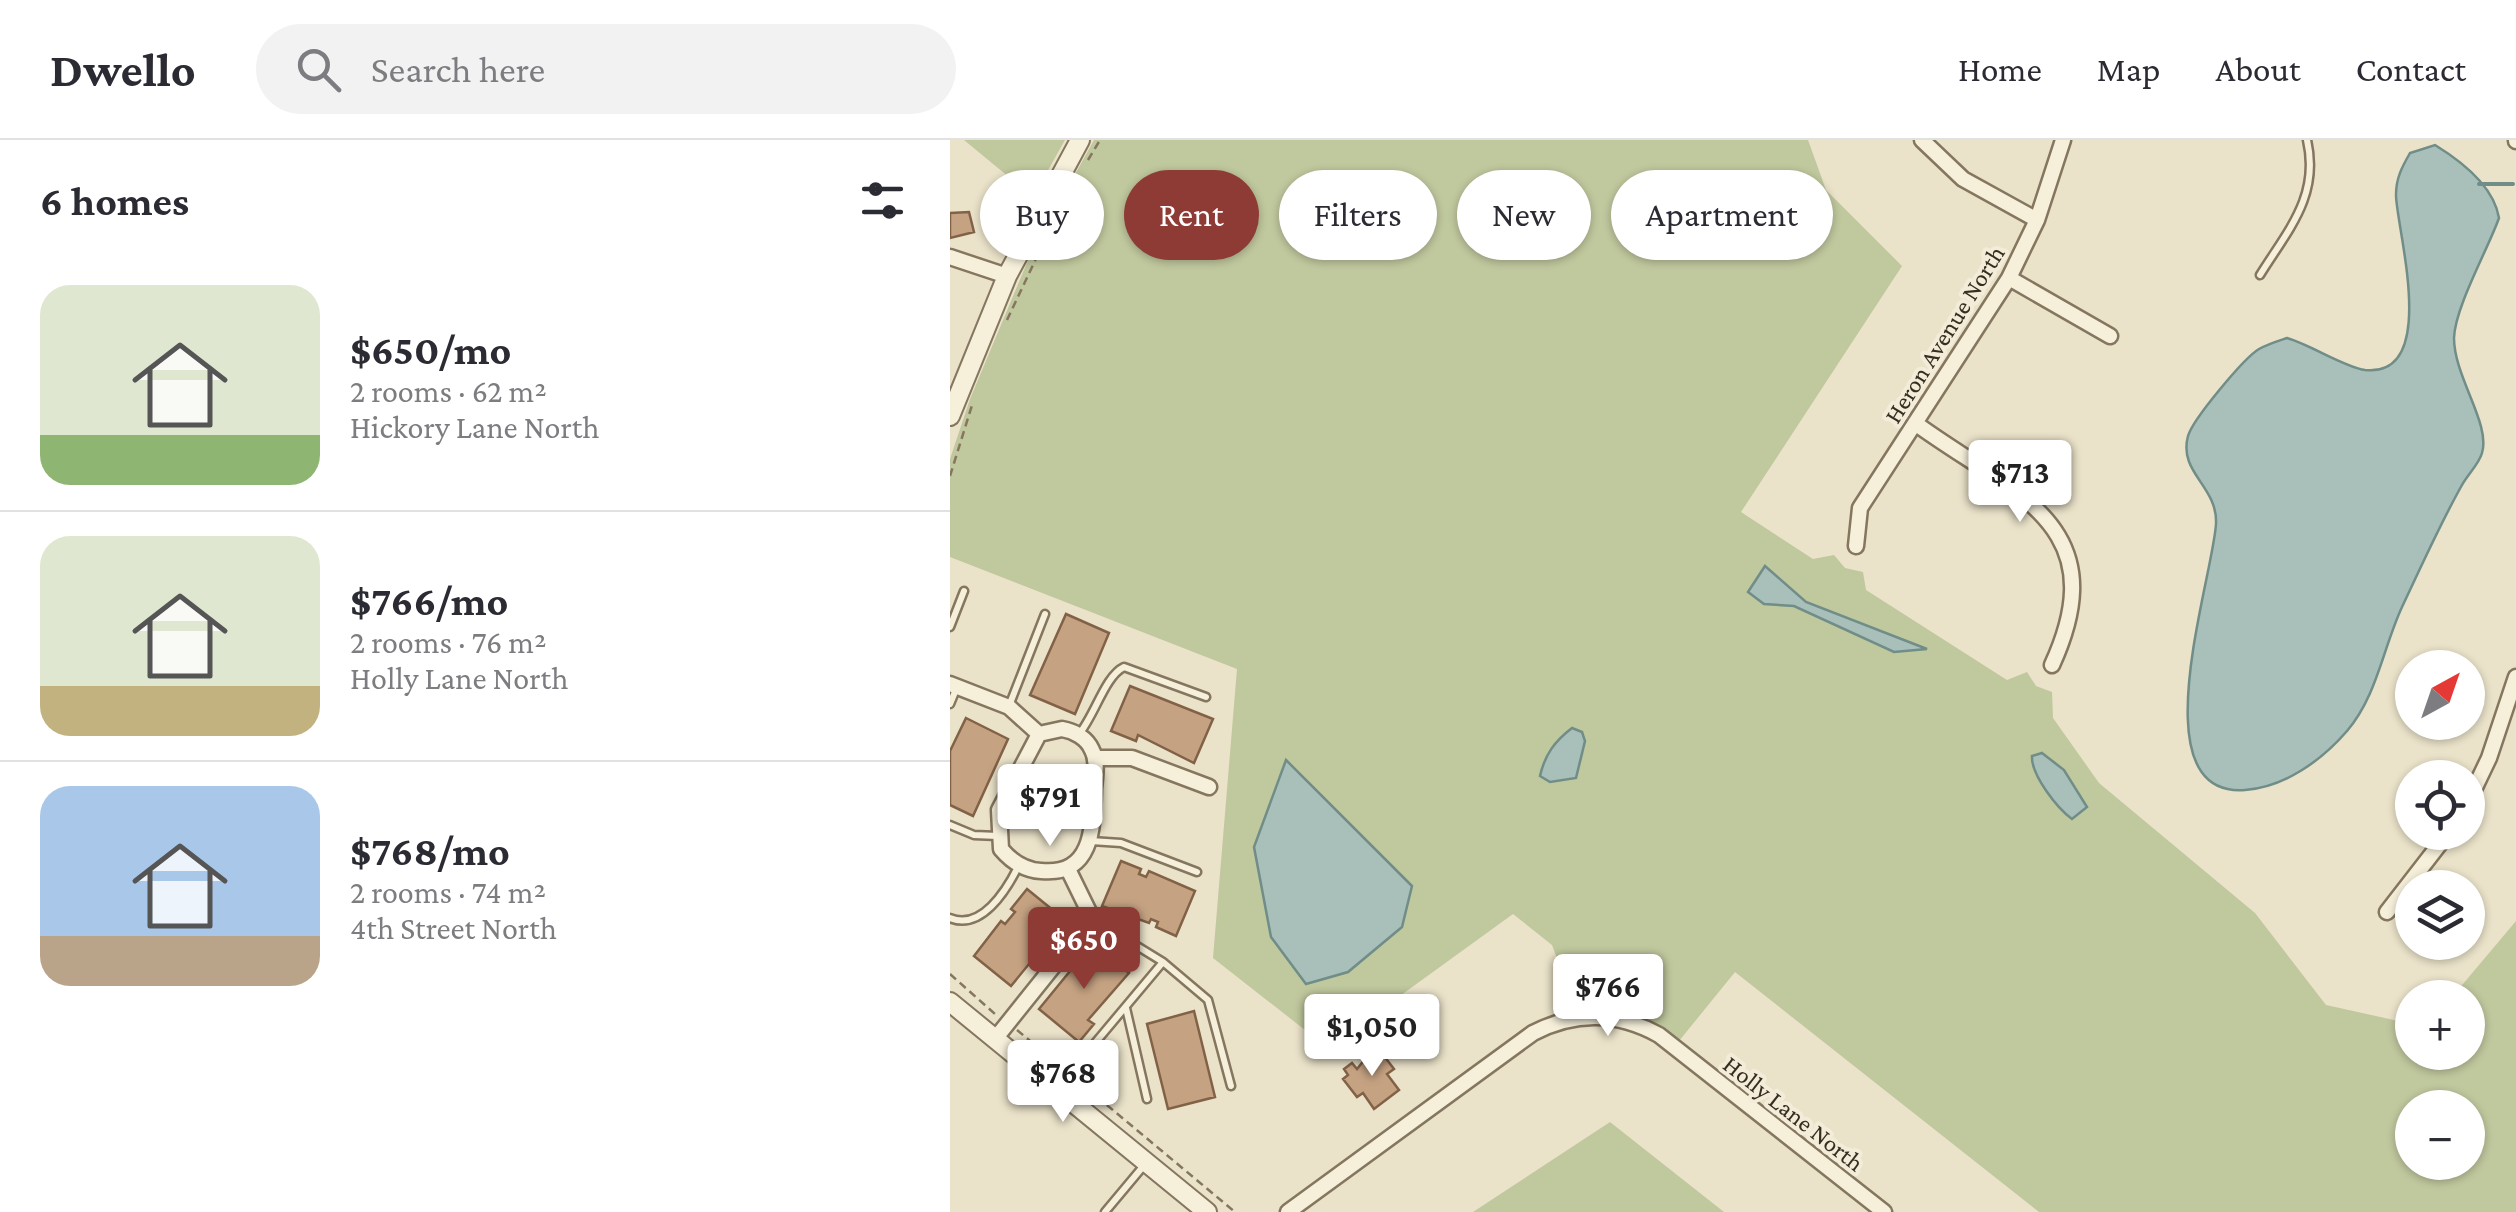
<!DOCTYPE html>
<meta charset="utf-8">
<style>
body{margin:0;font-family:"Crimson Pro",serif;background:#f2f2f3;color:#2b2b33;height:100vh;display:flex;flex-direction:column;font-size:38px;white-space:nowrap}
*{box-sizing:border-box;margin:0}
p{font-size:32px;color:#7c7c81}
.icon{flex:none;width:55px;height:55px;fill:none;stroke:currentColor;stroke-width:2;stroke-linecap:round;stroke-linejoin:round}
.map{position:relative;flex:1;overflow:hidden}
.panel{display:flex;flex-direction:column;background:#fff;width:950px}
.panel>*{flex:none}
.guide{position:absolute;left:30px;top:30px;width:950px;height:90px;display:flex;gap:20px}
.needle{width:65px;rotate:40deg}
.buttons{position:absolute;left:1445px;top:510px;display:grid;gap:20px}
.buttons a{display:grid;place-items:center;width:90px;height:90px;border-radius:50%;background:#fff;box-shadow:0 2px 8px #0004;font-size:50px}
.price{position:absolute;translate:-50% -85px;padding:0 22px;border-radius:10px;background:#fff;color:#222;font-size:32px;line-height:65px;filter:drop-shadow(0 2px 5px #0008)}
.price::after{content:'';position:absolute;left:50%;top:60px;width:30px;height:22px;margin-left:-15px;background:inherit;clip-path:polygon(0 0,100% 0,50% 100%)}
.price.current{background:#8e3a35;color:#fff}
ul{padding:0;list-style:none}
li{display:flex;align-items:center;gap:30px;height:250px;padding:0 40px}
li+li{border-top:2px solid #e1e1e2}
li span{display:grid;place-items:center;flex:none;width:280px;height:200px;border-radius:30px;color:#555}
li>.icon{margin-inline-start:auto}
span .icon{width:120px;height:120px;fill:#fffc;stroke-width:1}
li b{font-size:42px}
h2{display:flex;justify-content:space-between;align-items:center;height:120px;padding:0 40px;font-size:42px}
.pill{padding:0 35px;border-radius:45px;background:#fff;box-shadow:0 2px 8px #0004;font-size:35px;line-height:90px}
.pill.current{background:#8e3a35;color:#fff}
header{display:flex;align-items:center;gap:60px;box-sizing:border-box;height:140px;padding:0 50px;background:#fff;border-bottom:2px solid #e1e1e2}
header strong{font-size:48px}
nav{display:flex;gap:55px;margin-inline-start:auto;font-size:35px}
.search{width:700px;height:90px;background:#f2f2f3;display:flex;align-items:center;gap:25px;box-sizing:border-box;padding:0 35px;border-radius:55px;color:#7c7c81;font-size:38px}
main{display:flex;flex:1;min-height:0}
.map>svg:first-child{display:block}
.green{fill:#c0c89e;fill-rule:evenodd}
.water{fill:#a9bfba;stroke:#708d88;stroke-width:2.5}
.lines{fill:none;stroke-linecap:round;stroke-linejoin:round}
.stream{stroke:#708d88;stroke-width:4}
.building{fill:#c5a282;stroke:#826247;stroke-width:2.5}
.service-casing{stroke:#85765f;stroke-width:11}
.minor-casing{stroke:#85765f;stroke-width:19}
.tertiary-casing{stroke:#85765f;stroke-width:22}
.path{stroke:#85765f;stroke-width:2.5;stroke-dasharray:8 5;stroke-linecap:butt}
.service{stroke:#f6f0db;stroke-width:6}
.minor{stroke:#f6f0db;stroke-width:14}
.tertiary{stroke:#f6f0db;stroke-width:18}
.labels{text-anchor:middle;stroke-width:8;stroke-linejoin:round;paint-order:stroke}
.street-label{font-size:25px;fill:#372d21;stroke:#f3ecd8}
</style>
<header>
<strong>Dwello</strong>
<div class="search"><svg class="icon" aria-label="search" viewBox="0 0 24 24"><circle cx="10" cy="10" r="6"/><path d="M15 15l6 6"/></svg>Search here</div>
<nav><a>Home</a><a>Map</a><a>About</a><a>Contact</a></nav>
</header>
<main>
<section class="panel">
<h2>6 homes<svg class="icon" aria-label="filters" viewBox="0 0 24 24"><path d="M4 7h16M4 17h16"/><circle cx="9" cy="7" r="2"/><circle cx="15" cy="17" r="2"/></svg></h2>
<ul>
<li><span style="background:linear-gradient(#dfe7d0 75%,#8fb573 0)"><svg class="icon" aria-label="home" viewBox="0 0 24 24"><path d="M3 11l9-7 9 7M6 9v11h12V9"/></svg></span><div><b>$650/mo</b><p>2 rooms · 62 m²</p><p>Hickory Lane North</p></div></li>
<li><span style="background:linear-gradient(#dfe7d0 75%,#c2b280 0)"><svg class="icon" aria-label="home" viewBox="0 0 24 24"><path d="M3 11l9-7 9 7M6 9v11h12V9"/></svg></span><div><b>$766/mo</b><p>2 rooms · 76 m²</p><p>Holly Lane North</p></div></li>
<li><span style="background:linear-gradient(#a9c7e8 75%,#b9a48a 0)"><svg class="icon" aria-label="home" viewBox="0 0 24 24"><path d="M3 11l9-7 9 7M6 9v11h12V9"/></svg></span><div><b>$768/mo</b><p>2 rooms · 74 m²</p><p>4th Street North</p></div></li>
</ul>
</section>
<div class="map">
<svg width="1566" height="1072" viewBox="0 0 1566 1072">
<rect width="100%" height="100%" fill="#eae2c9"/>
<path class="green" d="M14 0H115L83 57Z
M144 0H858L876 50 952 126 791 372 863 419 884 415 895 428 913 432 916 450 1057 540 1077 532 1086 546 1102 552 1103 578 1149 643 1305 773 1376 865 1462 884V912H1518V858L1502 857 1566 781V1072H1089L785 832 729 901 682 874 626 869 602 805 563 774 378 908 263 818 287 529 0 417V319L20 259 79 118ZM1462 968H1518V1022H1462Z
M660 982 774 1072H523Z"/>
<path class="water" d="M1485 5C1511 21 1544 47 1549 78 1538 109 1505 167 1504 198 1504 237 1541 284 1532 313 1529 324 1518 334 1512 345 1490 384 1471 427 1452 467 1433 508 1427 556 1397 591 1372 620 1335 647 1295 650 1188 658 1263 438 1266 384 1268 346 1228 333 1238 296 1243 279 1294 218 1309 209 1318 204 1328 201 1337 198 1361 205 1394 227 1415 230 1491 238 1446 87 1446 55 1446 38 1452 27 1460 13Z
M815 426 856 462 977 509 944 512 844 466 814 464 798 452Z
M622 588 632 592 635 601 626 638 600 642 590 636C595 614 605 601 622 588Z
M1092 613 1114 630 1137 667 1122 679C1107 668 1081 635 1082 616Z
M336 620 462 746 452 787 398 832 356 844 321 797 304 707Z"/>
<g class="lines">
<path class="stream" d="M1529 44H1563"/>
</g>
<path class="building" d="M19 72 24 92 0 98V73Z
M116 474 159 493 125 574 80 555Z
M180 546 263 579 244 623 188 595 186 601 161 591Z
M16 578 58 599 23 676 0 665V611Z
M171 721 191 729 189 734 196 737 199 731 245 751 226 796 206 787 208 782 201 779 199 783 152 766Z
M77 749 115 780 61 846 24 816 51 781 55 784 65 772 61 769Z
M143 803 179 833 138 880 144 884 129 902 89 869Z
M244 871 265 957 218 969 197 884Z
M423 909 427 915 431 912 444 929 437 934 449 950 424 969 413 953 407 957 393 939 398 935 394 929 402 923 407 929Z"/>
<g class="lines">
<defs>
<path id="service" d="M1310 135C1338 90 1370 56 1357 0
M0 487 14 451
M0 564 7 547
M59 566 95 474
M129 594C145 575 155 536 174 527L256 557
M0 685 24 695 48 696
M141 701 171 703 247 732
M0 778C31 791 56 751 68 727
M143 779 213 822 258 860 281 946
M176 868 197 959
M140 909 213 822
M155 1072 196 1023"/>
<path id="minor" d="M972 0 1013 39 1087 80
M1566 0V1
M0 117 57 136
M1059 138 1160 196
M965 283C1062 354 1167 383 1102 525
M906 406 910 368 1059 138 1087 80 1113 0
M0 544 59 567 89 594
M112 589C124 591 137 598 142 610 148 621 145 637 144 649 143 688 143 736 91 731 74 730 62 722 51 709L49 670 89 594Z
M145 618H182L259 647
M1518 662 1539 618 1566 537
M1437 772 1499 692
M45 899 142 778 118 729
M338 1072 583 893C626 871 667 872 709 895L934 1072"/>
<path id="tertiary" d="M0 276 57 136 130 0
M0 862 257 1072"/>
</defs>
<use href="#service" class="service-casing"/>
<use href="#minor" class="minor-casing"/>
<use href="#tertiary" class="tertiary-casing"/>
<path class="path" d="M138 20 150 0
M57 180 92 106
M0 336 23 262
M0 834 45 874
M67 890 285 1072"/>
<use href="#service" class="service"/>
<use href="#minor" class="minor"/>
<use href="#tertiary" class="tertiary"/>
</g>
<g class="labels">
<g class="street-label">
<text transform="translate(994 194) rotate(-58)" y="9">Heron Avenue North</text>
<text transform="translate(844 973) rotate(38)" y="9">Holly Lane North</text>
</g>
</g>
</svg>
<div class="buttons">
<a><svg class="needle" viewBox="-14 -14 28 28"><path d="M0-13l5 13h-10z" fill="#e53935"/><path d="M0 13l5-13h-10z" fill="#7c7c81"/></svg></a>
<a><svg class="icon" aria-label="locate" viewBox="0 0 24 24"><circle cx="12" cy="12" r="6"/><path d="M12 2v4M12 18v4M2 12h4M18 12h4"/></svg></a>
<a><svg class="icon" aria-label="layers" viewBox="0 0 24 24"><path d="M12 4l9 5-9 5-9-5zM3 14l9 5 9-5"/></svg></a>
<a>+</a>
<a>−</a>
</div>
<b class="price" style="left:1070px;top:385px">$713</b>
<b class="price" style="left:100px;top:709px">$791</b>
<b class="price current" style="left:134px;top:852px">$650</b>
<b class="price" style="left:658px;top:899px">$766</b>
<b class="price" style="left:422px;top:939px">$1,050</b>
<b class="price" style="left:113px;top:985px">$768</b>
<div class="guide">
<a class="pill">Buy</a>
<a class="pill current">Rent</a>
<a class="pill">Filters</a>
<a class="pill">New</a>
<a class="pill">Apartment</a>
</div>
</div>
</main>
